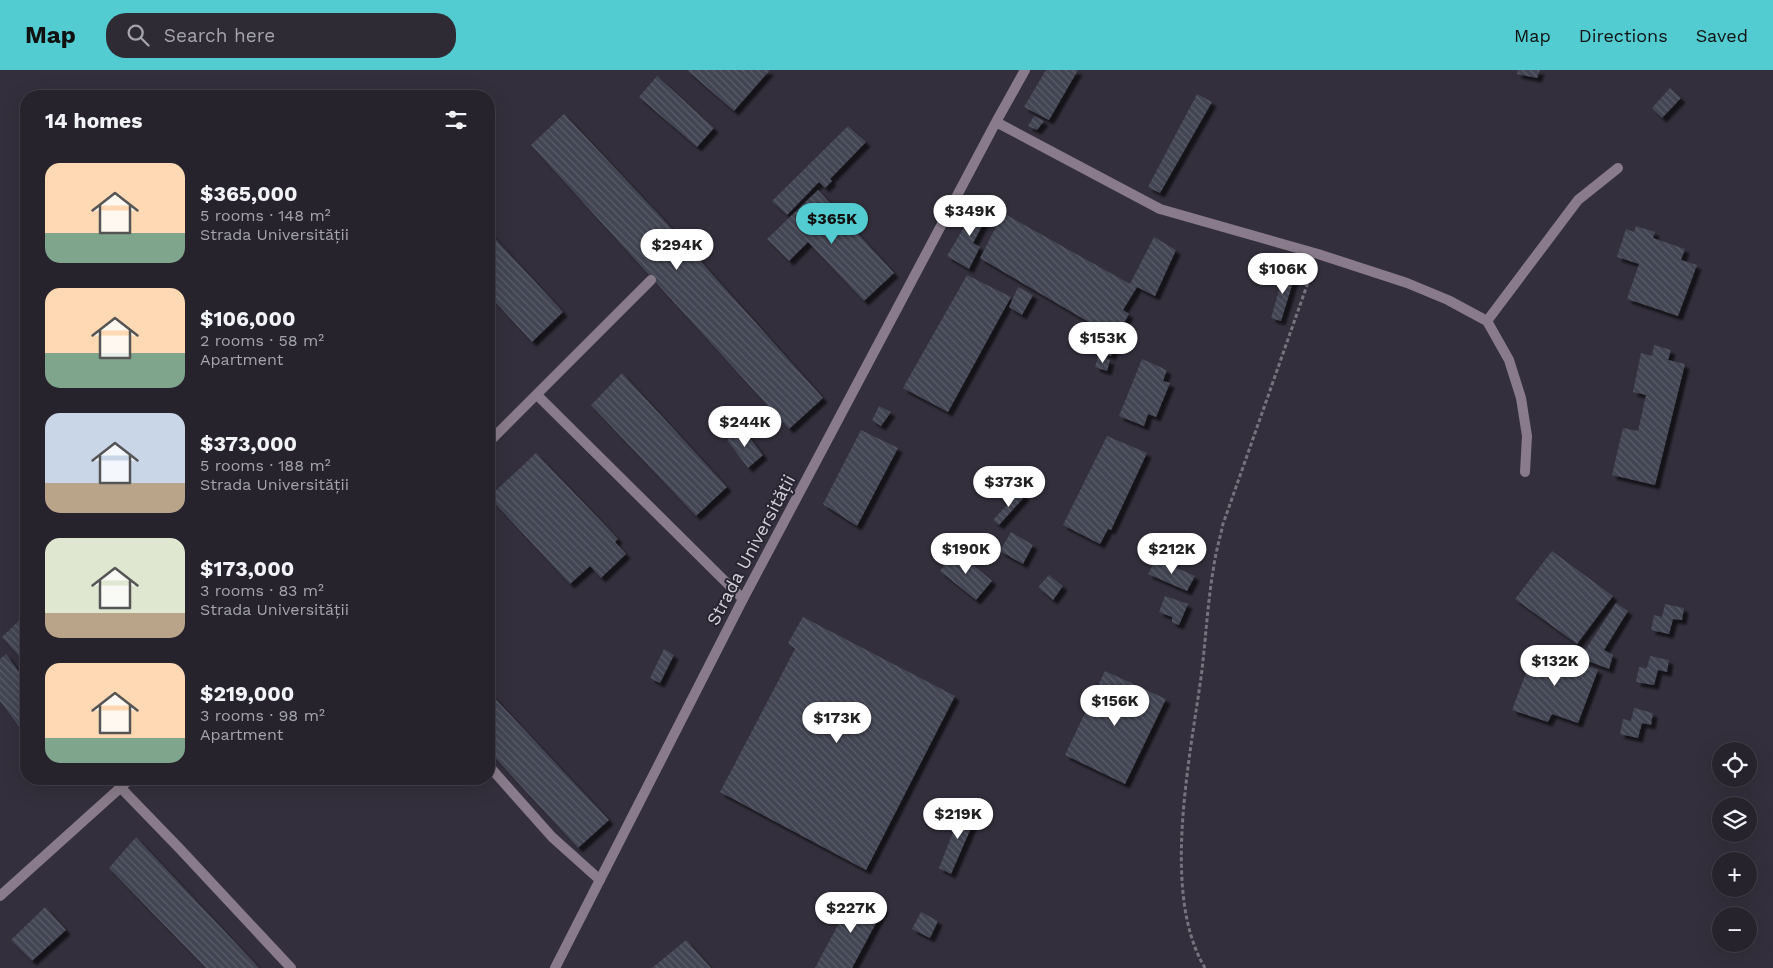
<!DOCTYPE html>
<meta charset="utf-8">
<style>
body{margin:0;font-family:"Work Sans",sans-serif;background:#2e2b35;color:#f1f3f6;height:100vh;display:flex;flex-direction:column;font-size:19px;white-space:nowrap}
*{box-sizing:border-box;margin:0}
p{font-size:16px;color:#a4a4aa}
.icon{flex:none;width:28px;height:28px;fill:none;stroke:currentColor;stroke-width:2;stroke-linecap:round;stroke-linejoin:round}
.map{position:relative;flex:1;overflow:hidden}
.panel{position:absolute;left:20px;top:20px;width:475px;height:695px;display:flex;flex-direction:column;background:#26232d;border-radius:20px;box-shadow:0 5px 20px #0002,0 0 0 1px #424049}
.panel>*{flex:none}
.buttons{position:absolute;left:1712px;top:672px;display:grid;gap:10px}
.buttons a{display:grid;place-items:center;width:45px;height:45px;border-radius:50%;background:#26232d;box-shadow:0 5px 20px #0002,0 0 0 1px #424049;font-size:25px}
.price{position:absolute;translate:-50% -42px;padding:0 11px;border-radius:18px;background:#fff;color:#222;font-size:16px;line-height:32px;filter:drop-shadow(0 1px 2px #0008)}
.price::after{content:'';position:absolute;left:50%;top:30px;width:15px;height:11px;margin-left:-8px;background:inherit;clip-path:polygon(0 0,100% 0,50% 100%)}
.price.selected{background:#52ccd0;color:#111}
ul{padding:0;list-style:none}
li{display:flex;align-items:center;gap:15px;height:125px;padding:0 25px}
li span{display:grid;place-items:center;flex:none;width:140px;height:100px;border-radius:15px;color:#555}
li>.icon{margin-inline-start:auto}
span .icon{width:60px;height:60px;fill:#fffc;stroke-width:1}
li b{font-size:21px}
h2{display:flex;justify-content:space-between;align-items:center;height:60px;padding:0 25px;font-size:21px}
header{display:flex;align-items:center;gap:30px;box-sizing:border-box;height:70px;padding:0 25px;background:#52ccd0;color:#111}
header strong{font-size:24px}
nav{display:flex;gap:28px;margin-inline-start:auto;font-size:18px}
.search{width:350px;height:45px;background:#2e2b35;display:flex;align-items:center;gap:12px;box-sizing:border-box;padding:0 18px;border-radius:20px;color:#a4a4aa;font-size:19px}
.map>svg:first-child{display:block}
.building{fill:url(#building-back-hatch);filter:url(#shadow)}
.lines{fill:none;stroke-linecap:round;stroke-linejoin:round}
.path{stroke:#77737e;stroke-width:3;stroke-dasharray:4 2.5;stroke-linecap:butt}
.lane{stroke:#897b8b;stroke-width:10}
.street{stroke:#897b8b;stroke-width:10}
.labels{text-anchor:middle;stroke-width:4;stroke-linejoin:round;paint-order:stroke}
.street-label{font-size:18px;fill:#d4d1d9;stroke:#292532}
</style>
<header>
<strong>Map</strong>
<div class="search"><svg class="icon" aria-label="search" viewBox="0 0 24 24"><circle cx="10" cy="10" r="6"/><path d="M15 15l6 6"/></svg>Search here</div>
<nav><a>Map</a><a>Directions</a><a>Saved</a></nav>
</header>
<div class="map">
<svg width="1773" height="898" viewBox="0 0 1773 898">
<defs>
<pattern id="building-back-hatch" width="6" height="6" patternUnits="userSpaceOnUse" patternTransform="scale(1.25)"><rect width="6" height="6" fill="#424452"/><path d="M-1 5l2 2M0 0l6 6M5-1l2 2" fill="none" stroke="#5c5e6a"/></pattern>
<filter id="shadow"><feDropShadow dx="4.5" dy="4.5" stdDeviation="1" flood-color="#0009"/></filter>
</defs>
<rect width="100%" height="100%" fill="#332f3c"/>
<path class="building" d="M687 0H770L734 41Z
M1046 0H1078L1049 50 1024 37Z
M1518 0H1540L1537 8 1517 4Z
M657 6 714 58 697 77 639 27Z
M1670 18 1681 28 1662 48 1652 38Z
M1197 24 1212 32 1160 123 1148 117Z
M564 44 662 148 823 328 789 359 531 75Z
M1034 46 1044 51 1037 60 1028 56Z
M848 56 866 72 830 109 832 111 825 118 819 112 787 145 772 131Z
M818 120 894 203 864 231 808 172 789 191 767 169Z
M980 130 992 137 973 173 980 177 969 199 947 186Z
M1003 143 1130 214 1154 167 1176 180 1155 226 1137 217 1123 240 1129 244 1117 266 1109 264 980 188Z
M1636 156 1655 162 1653 168 1685 179 1681 190 1697 195 1678 246 1627 229 1639 194 1617 187 1626 159 1634 162Z
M489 162 563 242 532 272 489 225Z
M1285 199 1296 202 1281 251 1271 248Z
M967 205 1011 227 948 342 903 318Z
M1018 217 1033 225 1022 245 1009 237Z
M1102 268 1116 274 1111 286 1097 280Z
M1654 275 1671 280 1668 290 1685 294 1655 415 1612 405 1623 358 1638 361 1646 325 1633 322 1641 283 1652 286Z
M1098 287 1110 290 1107 301 1095 297Z
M1142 289 1167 300 1163 311 1170 313 1156 347 1148 344 1144 356 1119 346Z
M622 303 727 417 696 446 591 335Z
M879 336 891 342 881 356 872 350Z
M742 358 763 385 748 398 727 370Z
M861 360 898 378 857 456 823 434Z
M1107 366 1147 383 1111 460 1108 459 1100 474 1063 455Z
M536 383 618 469 615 472 626 484 601 508 590 496 570 514 489 427Z
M1020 421 1025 426 999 455 993 450Z
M1011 462 1033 475 1023 494 1000 481Z
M956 480 992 511 976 530 940 501Z
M1552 481 1613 526 1577 574 1515 529Z
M1156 489 1195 506 1187 521 1148 504Z
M1049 505 1063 516 1053 530 1038 517Z
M1165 526 1188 534 1179 555 1172 552V547L1159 542Z
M1616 533 1628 541 1604 580 1613 585 1609 599 1580 588Z
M1665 534 1684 538 1682 550 1673 549 1669 564 1651 560 1654 545 1662 547Z
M26 544V594L2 567Z
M803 547 955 626 866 800 720 722 795 579 788 573Z
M1536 576 1598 600 1578 653 1552 644 1548 652 1512 640Z
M664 579 674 585 660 613 650 608Z
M6 584 26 611V666L0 631V589Z
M1650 586 1669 590 1667 602 1658 600 1654 615 1636 612 1639 597 1647 598Z
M1105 601 1166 629 1125 714 1065 685Z
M489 622 609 750 578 778 489 681Z
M1634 638 1653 643 1651 655 1642 653 1638 668 1620 664 1623 649 1631 651Z
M962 739 977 744 951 804 939 798Z
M136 767 259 898H206L109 798Z
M855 823 884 838 852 898H815Z
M45 837 66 860 32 891 11 870Z
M921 842 938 851 930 868 912 859Z
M686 870 711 898H652Z"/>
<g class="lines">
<path class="path" d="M1205 898C1160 823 1191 684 1202 600 1206 565 1208 529 1214 495 1216 481 1220 468 1223 454L1312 201"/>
<path class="lane" d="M537 325 743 529
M489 372 651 210
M489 696 552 767 600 810
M120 717 180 779 291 898
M0 826 130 709"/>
<path class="street" d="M996 52 1160 139 1318 184 1407 213 1448 230 1487 251 1509 290 1521 328 1527 366 1525 402
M1487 251 1578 130 1618 98
M555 898 743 529 996 52 1025 0"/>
</g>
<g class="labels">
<g class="street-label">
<text transform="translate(751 480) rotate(-62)" y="6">Strada Universității</text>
</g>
</g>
</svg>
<div class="buttons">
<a><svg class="icon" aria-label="locate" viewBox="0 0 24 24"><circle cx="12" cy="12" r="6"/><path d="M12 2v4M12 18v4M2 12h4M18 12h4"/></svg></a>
<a><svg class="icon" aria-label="layers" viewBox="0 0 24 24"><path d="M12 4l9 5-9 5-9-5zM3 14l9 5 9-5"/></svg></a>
<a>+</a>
<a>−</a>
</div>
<b class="price" style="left:970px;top:167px">$349K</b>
<b class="price selected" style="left:832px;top:175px">$365K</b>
<b class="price" style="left:677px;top:201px">$294K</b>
<b class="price" style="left:1283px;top:225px">$106K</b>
<b class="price" style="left:1103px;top:294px">$153K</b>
<b class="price" style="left:745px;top:378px">$244K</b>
<b class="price" style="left:1009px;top:438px">$373K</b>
<b class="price" style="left:966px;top:505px">$190K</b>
<b class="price" style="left:1172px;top:505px">$212K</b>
<b class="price" style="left:1555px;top:617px">$132K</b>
<b class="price" style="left:1115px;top:657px">$156K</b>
<b class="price" style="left:837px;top:674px">$173K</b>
<b class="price" style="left:958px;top:770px">$219K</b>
<b class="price" style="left:851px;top:864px">$227K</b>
<section class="panel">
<h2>14 homes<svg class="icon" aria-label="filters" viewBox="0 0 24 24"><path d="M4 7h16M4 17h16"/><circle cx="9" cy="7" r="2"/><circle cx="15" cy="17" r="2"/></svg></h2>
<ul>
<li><span style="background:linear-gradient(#ffd9b3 70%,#7fa58c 0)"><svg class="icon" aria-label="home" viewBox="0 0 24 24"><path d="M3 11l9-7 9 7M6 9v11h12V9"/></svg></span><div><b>$365,000</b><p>5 rooms · 148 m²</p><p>Strada Universității</p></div></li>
<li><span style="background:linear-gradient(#ffd9b3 65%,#7fa58c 0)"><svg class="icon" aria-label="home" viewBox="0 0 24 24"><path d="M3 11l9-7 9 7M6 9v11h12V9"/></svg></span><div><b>$106,000</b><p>2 rooms · 58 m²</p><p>Apartment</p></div></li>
<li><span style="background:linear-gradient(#c9d6e8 70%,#b9a48a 0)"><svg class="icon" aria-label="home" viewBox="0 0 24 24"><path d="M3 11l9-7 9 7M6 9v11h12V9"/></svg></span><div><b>$373,000</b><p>5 rooms · 188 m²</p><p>Strada Universității</p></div></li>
<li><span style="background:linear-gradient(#dfe7d0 75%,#b9a48a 0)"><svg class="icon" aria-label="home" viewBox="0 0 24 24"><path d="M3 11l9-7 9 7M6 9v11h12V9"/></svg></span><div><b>$173,000</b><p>3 rooms · 83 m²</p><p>Strada Universității</p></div></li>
<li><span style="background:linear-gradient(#ffd9b3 75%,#7fa58c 0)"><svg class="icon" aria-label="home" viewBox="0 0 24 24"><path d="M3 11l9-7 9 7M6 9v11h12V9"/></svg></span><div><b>$219,000</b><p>3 rooms · 98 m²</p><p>Apartment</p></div></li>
</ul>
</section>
</div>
